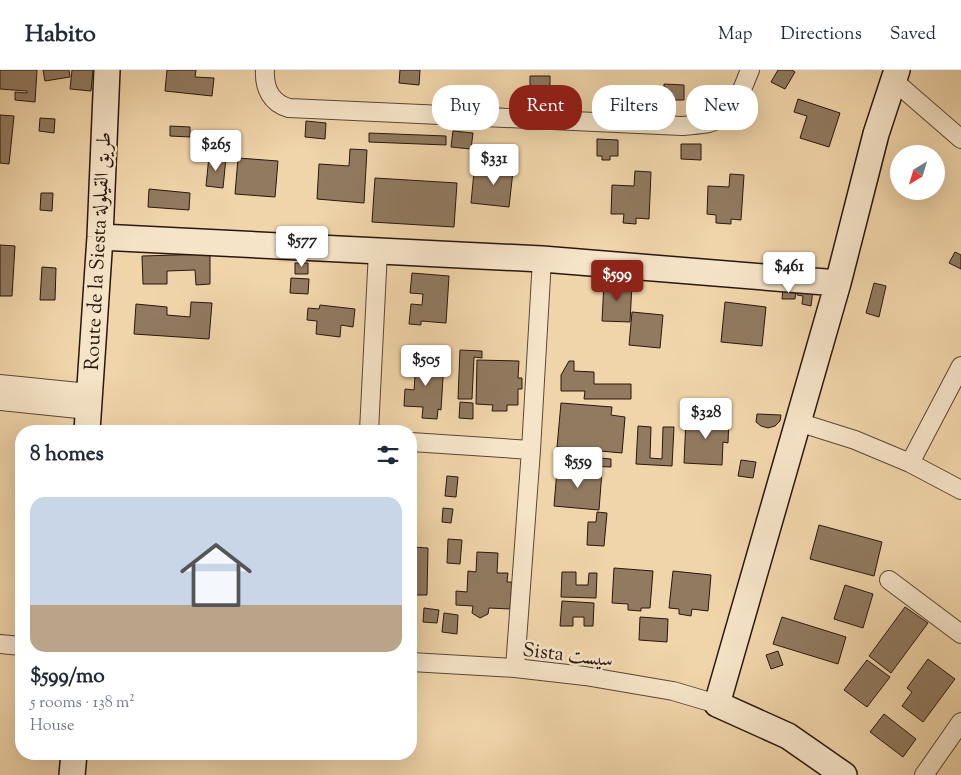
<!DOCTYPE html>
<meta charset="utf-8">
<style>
body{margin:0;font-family:"Sorts Mill Goudy",Amiri,serif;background:#f6f6f7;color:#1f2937;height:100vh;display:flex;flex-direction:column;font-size:19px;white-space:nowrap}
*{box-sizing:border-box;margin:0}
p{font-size:16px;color:#747a83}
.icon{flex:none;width:28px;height:28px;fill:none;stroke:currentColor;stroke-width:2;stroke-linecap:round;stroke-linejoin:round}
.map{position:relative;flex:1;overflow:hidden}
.panel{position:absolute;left:15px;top:355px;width:402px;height:335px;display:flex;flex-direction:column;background:#fff;border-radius:20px;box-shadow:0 5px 20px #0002}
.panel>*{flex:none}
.banner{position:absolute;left:432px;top:15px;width:452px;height:45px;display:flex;gap:10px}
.needle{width:32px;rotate:218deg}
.controls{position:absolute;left:890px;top:75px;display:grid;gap:10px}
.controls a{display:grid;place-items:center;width:55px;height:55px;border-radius:50%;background:#fff;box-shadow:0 5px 20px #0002;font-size:25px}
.price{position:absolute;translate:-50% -42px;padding:0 11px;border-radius:5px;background:#fff;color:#222;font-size:16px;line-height:32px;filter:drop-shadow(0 1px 2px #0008)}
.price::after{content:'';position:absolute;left:50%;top:30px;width:15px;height:11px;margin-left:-8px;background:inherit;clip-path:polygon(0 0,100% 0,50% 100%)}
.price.on{background:#8f2418;color:#fff}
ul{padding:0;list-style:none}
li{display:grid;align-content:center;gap:10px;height:265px;padding:0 15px}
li+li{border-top:1px solid #e0e1e3}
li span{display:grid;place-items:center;height:155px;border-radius:15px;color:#555}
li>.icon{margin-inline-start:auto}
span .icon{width:90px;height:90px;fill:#fffc;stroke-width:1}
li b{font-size:21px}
h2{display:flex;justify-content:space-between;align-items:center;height:60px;padding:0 15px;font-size:21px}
.pill{padding:0 18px;border-radius:20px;background:#fff;box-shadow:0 5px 20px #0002;font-size:18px;line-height:45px}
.pill.on{background:#8f2418;color:#fff}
header{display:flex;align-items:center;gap:30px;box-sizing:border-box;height:70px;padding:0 25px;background:#fff;border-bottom:1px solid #e0e1e3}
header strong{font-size:24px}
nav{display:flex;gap:28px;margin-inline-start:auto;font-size:18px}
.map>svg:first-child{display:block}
.building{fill:#917a60;stroke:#28170f}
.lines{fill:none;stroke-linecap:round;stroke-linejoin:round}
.minor-casing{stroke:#5a4636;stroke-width:20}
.secondary-casing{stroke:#28170f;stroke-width:28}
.minor{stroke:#f6e4c8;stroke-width:18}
.secondary{stroke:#f6e4c8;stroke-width:25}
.labels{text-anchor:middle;stroke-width:5;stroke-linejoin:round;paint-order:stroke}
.street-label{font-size:20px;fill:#28170f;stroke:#f6e4c8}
</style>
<header>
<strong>Habito</strong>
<nav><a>Map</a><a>Directions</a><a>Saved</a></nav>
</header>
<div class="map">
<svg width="961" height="705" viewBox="0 0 961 705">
<rect width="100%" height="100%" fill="#f1d5aa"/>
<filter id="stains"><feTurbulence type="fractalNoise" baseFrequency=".004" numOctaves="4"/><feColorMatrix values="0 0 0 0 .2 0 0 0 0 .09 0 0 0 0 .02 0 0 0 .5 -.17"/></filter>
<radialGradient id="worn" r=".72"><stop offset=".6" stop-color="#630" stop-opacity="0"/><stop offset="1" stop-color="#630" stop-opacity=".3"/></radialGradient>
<path class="building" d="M0 0H37L35 32 15 30V22L27 23V21L0 19Z
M43 0H69L70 7 45 11Z
M72 0H93L91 21 70 19Z
M167 0H196L195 7 214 8 212 26 165 21Z
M400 0H420L419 15 399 13Z
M778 0H792L795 2 785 19 771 12Z
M530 6H550V22L530 21Z
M664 14 684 15V30H664Z
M798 29 840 43 829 77 800 68 807 46 794 42Z
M0 45 14 46 9 94 0 93Z
M40 48 55 49 54 63 39 61Z
M306 51 326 53 325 69 305 67Z
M170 56 190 57V67L170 66Z
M453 61 473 63 471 79 451 77Z
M369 63 446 66V75L369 72Z
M597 69 618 70V86H610V90H602V86H597Z
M681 74H701V90L681 89Z
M350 79 367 80 364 133 317 129 319 94 349 96Z
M209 86 226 88 223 118 206 116Z
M238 88 278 91 275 127 235 124Z
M497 90 514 92 509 137 471 133 474 102 496 105Z
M635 101 651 102 649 149 636 148V154L623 153 624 144H611L612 115 634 116Z
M730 104 744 105 741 150 731 149V154L716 153V145L707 144 708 116 729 117Z
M375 108 457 113 454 157 372 152Z
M149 119 190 123 189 140 148 137Z
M41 123H53L52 141 40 140Z
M0 175 15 176 12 226H0Z
M955 182 961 185V199L949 193Z
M210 184V214L196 215 195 200 167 201V214H143L142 186Z
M295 193H308V204H295Z
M42 197 56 198 55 230H40Z
M412 203 449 206 446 253 421 251V255L409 254 411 234 422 235 423 224 410 223Z
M291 208 309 209 308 224 290 223Z
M604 212 632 214 630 252 602 251Z
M874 213 886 216 879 247 866 243Z
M798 217 813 220 811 236 802 234 803 226 797 225Z
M783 218 796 219 795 229H782Z
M191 232 212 233 209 269 134 264 136 234 167 237V245L190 247Z
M725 232 766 237 762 276 721 272Z
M320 235 355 239 353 257 341 255 340 267 316 264 317 251 307 250 308 238 319 239Z
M632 242 663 245 660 278 629 275Z
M460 280 482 281V288L474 287 472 329H458Z
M406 290 444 291 441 340 438 339 437 349 422 348 423 337 404 336 405 319 414 320 415 306H406Z
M477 290 519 291 518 308H522V319H518V335H507V341H492L493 335 476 334Z
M569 291H574V301L594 302V314H631V329H584L585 321H561V305Z
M460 332 473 333V349L459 348Z
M561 333 612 337 611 345 625 347 622 383 557 377Z
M757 344 781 345 780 351 775 356 768 358 761 356 756 352Z
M699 345 729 347 728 373 723 372 722 395 684 393 686 349 699 350Z
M638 356 651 357 650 388 662 389 663 357H674L672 396 636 394Z
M588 387 611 389V397L587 396Z
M741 390 756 392 753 408 738 406Z
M575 398 602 401 599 440 554 436 557 400 574 401Z
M447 406 458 407 456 427 445 426Z
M443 438 453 439 451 453 442 452Z
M597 442 607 443 604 476 587 475 588 452H596Z
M819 455 882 472 874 506 810 489Z
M448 469 462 470 460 494 447 493Z
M411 477 428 478 427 525H411Z
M477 482 498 483 497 503H508L507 512H512L510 539 489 538 488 544 480 548 472 543 473 536 456 535V521L467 522 468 501 476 502Z
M614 498 653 501 650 538H641V541L628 540V534L612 533Z
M673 501 711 505 708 541 692 539 691 546 679 544V539L669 538Z
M562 502H576V515H588L589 503H597L596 528 561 527Z
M845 515 873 524 863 558 834 549Z
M562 531 594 533 593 556H584V547H573V556H560Z
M905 537 928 553 891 603 869 586Z
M424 538 439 540 437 553 423 552Z
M444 543 458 545 457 564 442 562Z
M640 547 668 549 667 572 639 570Z
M782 547 846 567 838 594 773 574Z
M778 581 783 595 771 599 766 585Z
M928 589 955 609 923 652 902 636 912 622 907 618Z
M867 590 890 607 867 637 844 620Z
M884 644 916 669 903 687 870 662Z"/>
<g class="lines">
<defs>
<path id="minor" d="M265 0C264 18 271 33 289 38L682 56C690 55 700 55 709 53 736 45 740 23 750 0
M893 10 961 69
M0 314 89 323
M0 331 88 340
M798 352 855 370 910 393 961 420
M369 361 378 181
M411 372 531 380
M910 393 961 296
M889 510 961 564
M0 574 21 576
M411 592 515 598 585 606 673 621 717 634
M515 598 531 380 542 189
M924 705 961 652"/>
<path id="secondary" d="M100 167 542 189 838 213
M87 361 100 167 107 0
M72 705 74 684
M844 705 788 666 717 634 838 213 876 64 897 0"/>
</defs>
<use href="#minor" class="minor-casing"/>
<use href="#secondary" class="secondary-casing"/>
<use href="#minor" class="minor"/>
<use href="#secondary" class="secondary"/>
</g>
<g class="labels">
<g class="street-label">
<text transform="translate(97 181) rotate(-87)" y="7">Route de la Siesta طريق القيلولة</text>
<text transform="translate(568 584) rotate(7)" y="7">Sista سيست</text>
</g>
</g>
<rect width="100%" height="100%" filter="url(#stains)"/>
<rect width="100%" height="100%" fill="url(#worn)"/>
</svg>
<div class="controls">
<a><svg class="needle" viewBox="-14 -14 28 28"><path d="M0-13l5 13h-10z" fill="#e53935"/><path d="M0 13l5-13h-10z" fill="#747a83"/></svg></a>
</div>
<b class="price" style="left:216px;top:102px">$265</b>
<b class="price" style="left:494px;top:116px">$331</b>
<b class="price" style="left:302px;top:198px">$577</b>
<b class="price" style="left:789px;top:224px">$461</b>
<b class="price on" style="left:617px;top:232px">$599</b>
<b class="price" style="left:426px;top:317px">$505</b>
<b class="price" style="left:706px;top:370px">$328</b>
<b class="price" style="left:578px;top:419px">$559</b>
<div class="banner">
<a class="pill">Buy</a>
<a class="pill on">Rent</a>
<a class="pill">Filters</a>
<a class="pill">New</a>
</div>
<section class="panel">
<h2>8 homes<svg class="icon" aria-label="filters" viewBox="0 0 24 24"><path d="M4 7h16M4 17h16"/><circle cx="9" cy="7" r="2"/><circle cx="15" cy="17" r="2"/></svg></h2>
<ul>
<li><span style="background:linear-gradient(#c9d6e8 70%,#b9a48a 0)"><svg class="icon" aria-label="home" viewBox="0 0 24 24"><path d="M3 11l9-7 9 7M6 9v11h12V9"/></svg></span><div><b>$599/mo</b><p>5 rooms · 138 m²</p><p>House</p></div></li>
</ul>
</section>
</div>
